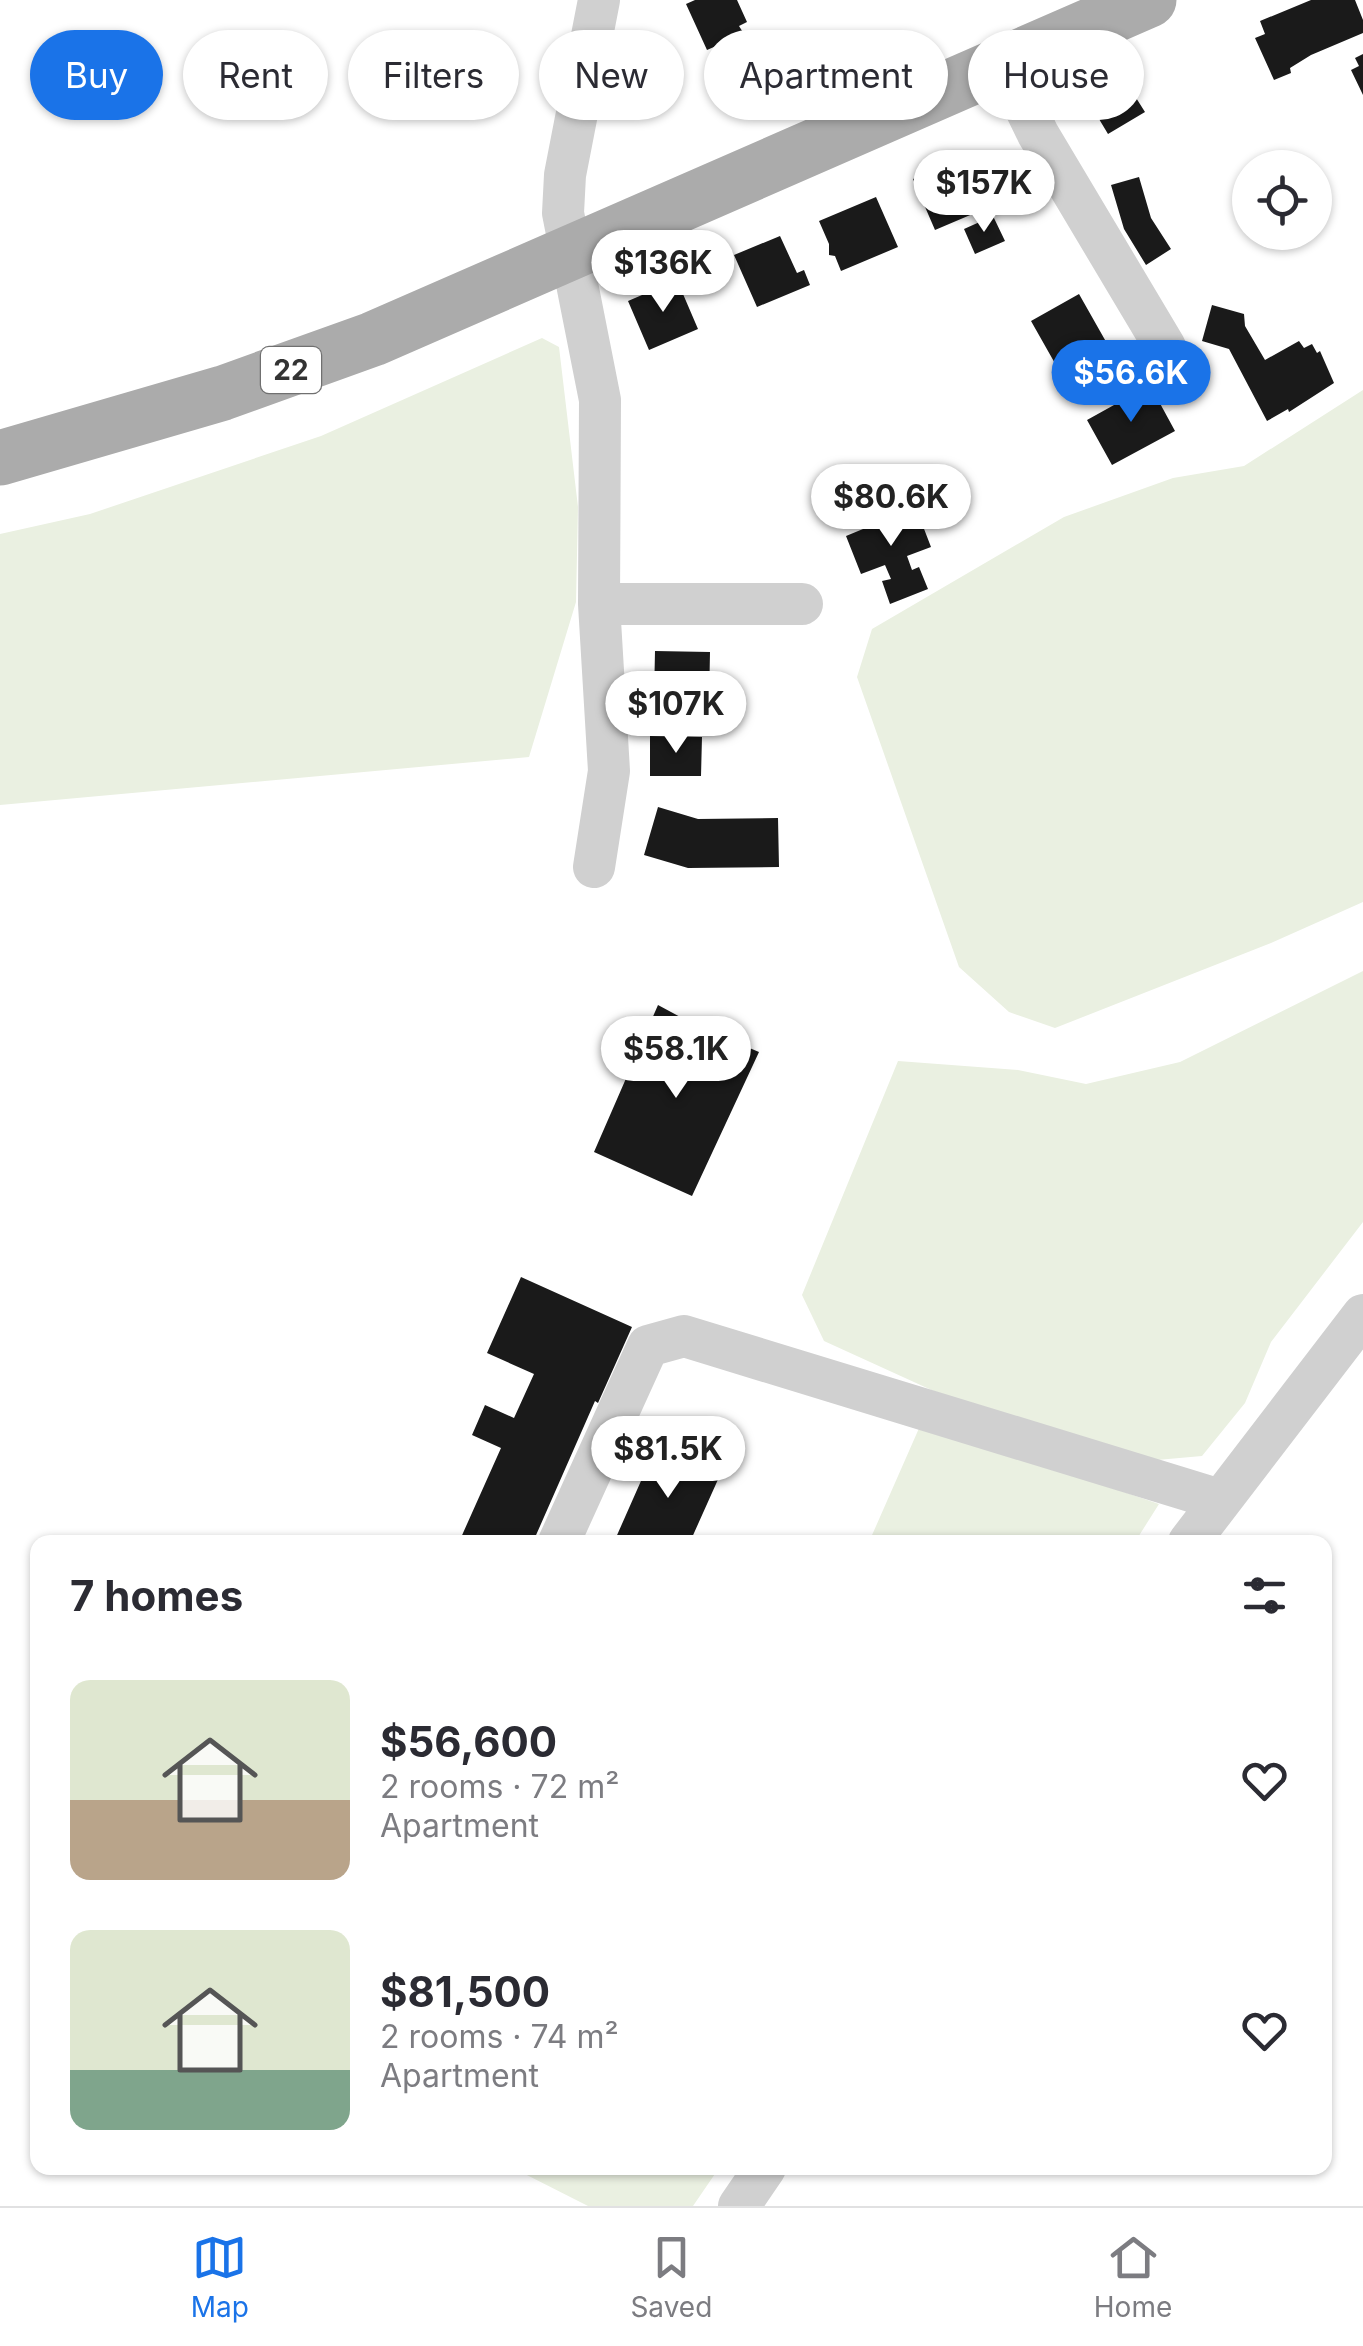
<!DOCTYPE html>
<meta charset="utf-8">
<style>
body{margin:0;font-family:Inter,sans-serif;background:#f2f2f3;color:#2b2b33;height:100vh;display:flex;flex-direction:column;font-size:38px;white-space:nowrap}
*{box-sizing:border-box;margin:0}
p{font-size:32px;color:#7c7c81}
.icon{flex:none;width:55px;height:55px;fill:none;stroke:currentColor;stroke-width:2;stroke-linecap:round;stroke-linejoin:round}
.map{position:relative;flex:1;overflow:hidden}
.details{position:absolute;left:30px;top:1535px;width:1302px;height:640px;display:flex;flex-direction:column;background:#fff;border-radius:20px;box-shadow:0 2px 8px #0004}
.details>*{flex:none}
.banner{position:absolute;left:30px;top:30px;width:1305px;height:90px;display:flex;gap:20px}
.buttons{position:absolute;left:1232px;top:150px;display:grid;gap:20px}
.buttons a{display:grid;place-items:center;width:100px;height:100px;border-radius:50%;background:#fff;box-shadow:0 2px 8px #0004;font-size:50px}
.price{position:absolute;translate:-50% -85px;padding:0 22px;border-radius:35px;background:#fff;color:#222;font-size:32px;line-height:65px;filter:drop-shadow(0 2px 5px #0008)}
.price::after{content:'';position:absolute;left:50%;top:60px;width:30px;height:22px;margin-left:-15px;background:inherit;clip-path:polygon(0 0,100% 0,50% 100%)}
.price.on{background:#1a73e8;color:#fff}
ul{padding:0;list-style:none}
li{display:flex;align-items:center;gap:30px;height:250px;padding:0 40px}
li span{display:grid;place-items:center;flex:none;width:280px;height:200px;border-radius:20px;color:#555}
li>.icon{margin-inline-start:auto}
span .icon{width:120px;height:120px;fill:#fffc;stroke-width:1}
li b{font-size:42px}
h2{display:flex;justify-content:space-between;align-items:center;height:120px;padding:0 40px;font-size:42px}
.pill{padding:0 35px;border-radius:45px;background:#fff;box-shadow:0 2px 8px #0004;font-size:35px;line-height:90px}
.pill.on{background:#1a73e8;color:#fff}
.dock{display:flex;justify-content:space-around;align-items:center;height:140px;border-top:2px solid #e1e1e2;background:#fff;font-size:28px;color:#7c7c81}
.dock a{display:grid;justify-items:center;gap:5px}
.dock .on{color:#1a73e8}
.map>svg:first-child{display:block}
.green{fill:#eaf0e1}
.building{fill:#1a1a1a}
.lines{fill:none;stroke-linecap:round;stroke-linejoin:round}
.minor{stroke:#d0d0d0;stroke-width:42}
.major{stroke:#ababab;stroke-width:55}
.labels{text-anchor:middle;stroke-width:10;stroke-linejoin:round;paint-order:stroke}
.shield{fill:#fff;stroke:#707070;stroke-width:2.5}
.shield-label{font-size:28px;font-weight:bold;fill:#333}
</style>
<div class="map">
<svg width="1363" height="2206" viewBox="0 0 1363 2206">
<rect width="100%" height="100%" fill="#fff"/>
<path class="green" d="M542 338 559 347 578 507 576 602 529 757 0 805V534L90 514 321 436Z
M1363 390V902L1271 943 1055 1028 1009 1012 959 967 857 677 872 629 1064 517 1173 478 1244 466Z
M1363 971V1222L1271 1342 1245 1403 1202 1456 1157 1460 938 1393 824 1341 802 1295 898 1061 1018 1070 1086 1084 1180 1062Z
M920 1426 946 1431 1159 1504 1135 1542H869Z
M513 2168H719L693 2206H588Z"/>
<path class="building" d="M695 0H737L747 22 739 26 744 34 707 50 686 4Z
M1311 0H1355L1363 20V33L1311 55 1290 68 1291 73 1274 80 1255 38 1265 34 1260 21Z
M1363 54V95L1351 70 1359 66 1355 58Z
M1126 82 1145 112 1108 134 1090 104Z
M967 156 989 207 935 230 913 179Z
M1139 177 1151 218 1171 249 1146 265 1124 229 1111 185Z
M876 197 898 247 841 271 835 256 829 255V244L819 221Z
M993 216 1005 241 975 254 964 229Z
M780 236 797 273 804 270 810 285 757 307 734 255Z
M677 280 698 329 649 350 628 301Z
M1079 294 1109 347 1061 374 1031 321Z
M1212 305 1244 314 1245 326 1265 360 1299 341 1304 348 1312 344 1317 353 1320 351 1334 383 1289 412 1288 409 1267 421 1229 349 1202 341Z
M1150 385 1175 431 1112 465 1087 420Z
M895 504 900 515 916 508 931 547 907 556 912 570 919 567 928 589 890 604 882 581 891 579 885 565 861 574 846 536 863 529 858 518Z
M655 651 710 652 709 703H701V721L647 720 648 698H654Z
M650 736 702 737 701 776H650Z
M658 807 698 819 778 818 779 867 688 868 644 855Z
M658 1005 697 1026 759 1052 692 1196 594 1152Z
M521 1277 632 1327 598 1403 595 1401 533 1542H459L501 1448 472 1435 485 1405 514 1418 534 1374 487 1353Z
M656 1447 720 1475 690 1542H614Z"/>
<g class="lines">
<path class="minor" d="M599 0 565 175 563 213 600 400 599 604H802
M1004 64 1038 134 1165 347
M594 867 609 771 599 604
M559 1542 648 1346 684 1336 1220 1500
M1189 1542 1363 1315
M739 2206 765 2168"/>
<path class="major" d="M0 458 223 393 373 339 1149 0"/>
</g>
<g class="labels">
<rect class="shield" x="261" y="347" width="60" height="46" rx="8"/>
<g class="shield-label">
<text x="291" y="380">22</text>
</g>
</g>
</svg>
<div class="buttons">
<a><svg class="icon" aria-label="locate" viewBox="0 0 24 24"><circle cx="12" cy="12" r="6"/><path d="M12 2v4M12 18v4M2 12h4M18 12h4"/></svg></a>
</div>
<b class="price" style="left:984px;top:235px">$157K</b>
<b class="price" style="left:663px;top:315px">$136K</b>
<b class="price on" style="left:1131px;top:425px">$56.6K</b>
<b class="price" style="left:891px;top:549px">$80.6K</b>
<b class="price" style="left:676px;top:756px">$107K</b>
<b class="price" style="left:676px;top:1101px">$58.1K</b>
<b class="price" style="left:668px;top:1501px">$81.5K</b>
<div class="banner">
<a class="pill on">Buy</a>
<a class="pill">Rent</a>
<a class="pill">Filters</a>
<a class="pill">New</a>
<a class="pill">Apartment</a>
<a class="pill">House</a>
</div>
<section class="details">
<h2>7 homes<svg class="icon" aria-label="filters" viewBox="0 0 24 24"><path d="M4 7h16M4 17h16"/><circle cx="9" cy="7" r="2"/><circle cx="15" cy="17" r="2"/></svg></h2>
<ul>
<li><span style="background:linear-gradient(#dfe7d0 60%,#b9a48a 0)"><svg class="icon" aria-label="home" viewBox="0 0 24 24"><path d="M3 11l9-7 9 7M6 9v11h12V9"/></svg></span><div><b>$56,600</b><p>2 rooms · 72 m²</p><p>Apartment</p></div><svg class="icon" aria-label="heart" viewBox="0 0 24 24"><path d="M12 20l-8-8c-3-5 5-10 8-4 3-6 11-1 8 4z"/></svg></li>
<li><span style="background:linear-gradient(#dfe7d0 70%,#7fa58c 0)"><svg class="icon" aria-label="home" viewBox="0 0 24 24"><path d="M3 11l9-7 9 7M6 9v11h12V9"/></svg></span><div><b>$81,500</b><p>2 rooms · 74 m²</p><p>Apartment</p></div><svg class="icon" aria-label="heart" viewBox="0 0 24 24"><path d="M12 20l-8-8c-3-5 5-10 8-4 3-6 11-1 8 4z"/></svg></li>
</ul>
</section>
</div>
<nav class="dock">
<a class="on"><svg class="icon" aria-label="map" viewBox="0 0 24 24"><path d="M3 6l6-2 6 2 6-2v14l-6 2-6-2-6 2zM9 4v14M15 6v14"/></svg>Map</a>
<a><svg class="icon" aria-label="saved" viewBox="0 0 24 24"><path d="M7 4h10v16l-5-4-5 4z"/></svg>Saved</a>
<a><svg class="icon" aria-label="home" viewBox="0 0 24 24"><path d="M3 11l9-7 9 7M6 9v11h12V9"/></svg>Home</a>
</nav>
